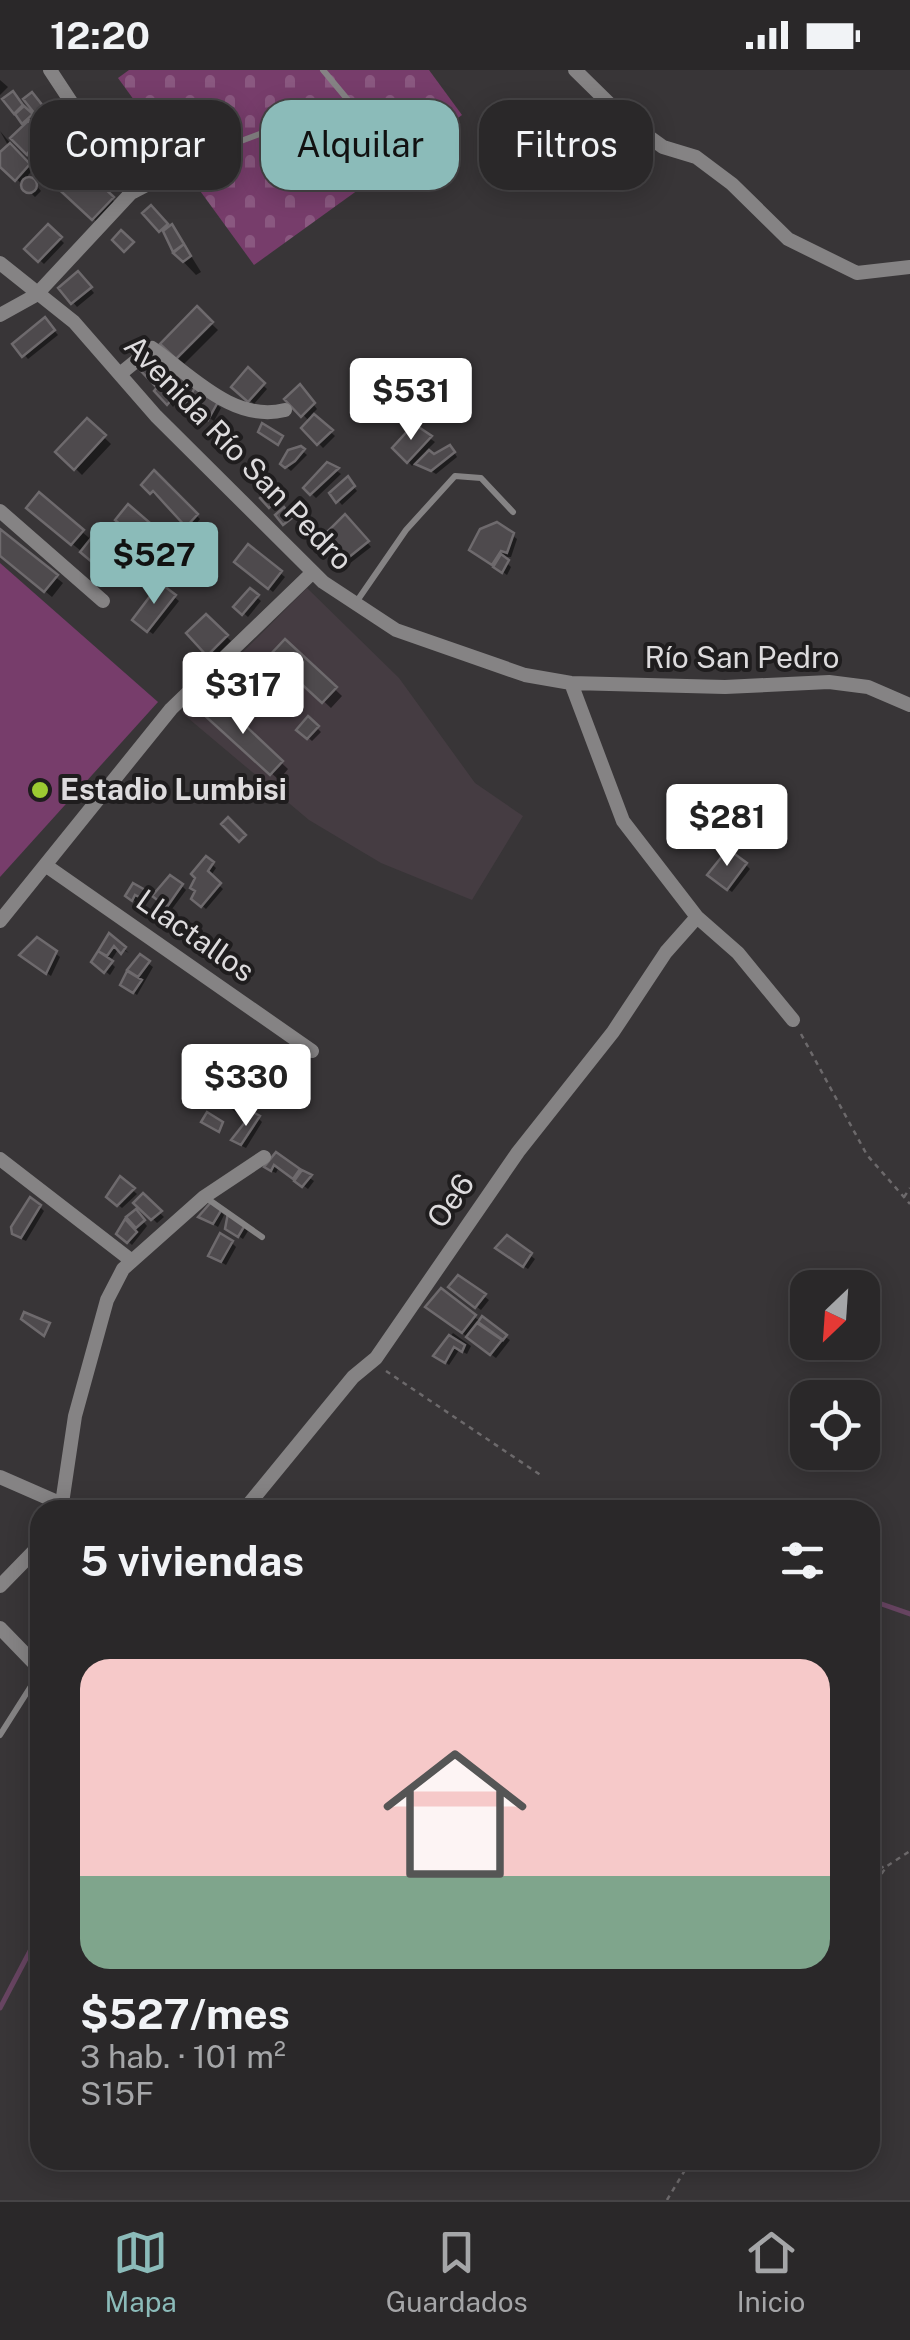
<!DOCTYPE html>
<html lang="es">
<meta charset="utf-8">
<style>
body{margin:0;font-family:"Public Sans",sans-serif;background:#363435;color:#f1f3f6;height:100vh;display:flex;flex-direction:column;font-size:38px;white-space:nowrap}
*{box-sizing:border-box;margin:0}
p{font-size:32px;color:#a5a6a8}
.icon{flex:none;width:55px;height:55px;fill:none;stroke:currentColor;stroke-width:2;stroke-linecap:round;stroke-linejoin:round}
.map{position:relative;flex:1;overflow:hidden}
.details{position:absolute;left:30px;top:1430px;width:850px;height:670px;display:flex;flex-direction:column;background:#2a2829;border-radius:30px;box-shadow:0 5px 25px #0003,0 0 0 2px #464446}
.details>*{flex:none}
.guide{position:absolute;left:30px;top:30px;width:850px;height:90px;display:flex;gap:20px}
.needle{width:65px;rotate:205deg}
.controls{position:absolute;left:790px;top:1200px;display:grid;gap:20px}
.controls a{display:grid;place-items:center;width:90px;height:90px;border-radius:20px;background:#2a2829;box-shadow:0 5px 25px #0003,0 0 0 2px #464446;font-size:50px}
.price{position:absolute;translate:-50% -85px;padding:0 22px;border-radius:10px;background:#fff;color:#222;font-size:32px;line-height:65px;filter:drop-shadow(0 2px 5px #0008)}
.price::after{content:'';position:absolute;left:50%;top:60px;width:30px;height:22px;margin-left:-15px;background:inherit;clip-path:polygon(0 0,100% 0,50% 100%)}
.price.on{background:#8bbbb9;color:#111}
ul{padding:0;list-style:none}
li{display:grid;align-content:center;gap:20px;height:530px;padding:0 50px}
li span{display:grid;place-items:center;height:310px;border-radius:30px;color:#555}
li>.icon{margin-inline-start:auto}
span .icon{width:180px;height:180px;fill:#fffc;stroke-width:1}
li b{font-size:42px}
h2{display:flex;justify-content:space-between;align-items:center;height:120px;padding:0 50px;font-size:42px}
.pill{padding:0 35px;border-radius:30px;background:#2a2829;box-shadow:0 5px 25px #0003,0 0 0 2px #464446;font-size:35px;line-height:90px}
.pill.on{background:#8bbbb9;color:#111}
.status{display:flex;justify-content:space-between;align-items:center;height:70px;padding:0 50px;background:#2a2829;direction:ltr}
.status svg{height:28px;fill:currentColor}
.tab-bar{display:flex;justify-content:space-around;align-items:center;height:140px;border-top:2px solid #464446;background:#2a2829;font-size:28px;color:#a5a6a8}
.tab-bar a{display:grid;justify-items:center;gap:5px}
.tab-bar .on{color:#8bbbb9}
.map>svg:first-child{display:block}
.built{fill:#453c42}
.cemetery{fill:url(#cemetery-stones)}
.garden{fill:#773d6b}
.shadow{fill:#0007}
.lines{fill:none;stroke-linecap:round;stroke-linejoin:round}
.stream{stroke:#674461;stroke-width:5}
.building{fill:#4e4a4d;stroke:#6e6a6d;stroke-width:2.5}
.path{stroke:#6c696b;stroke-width:2.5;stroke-dasharray:5 5;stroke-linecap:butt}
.service{stroke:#858384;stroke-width:6}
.minor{stroke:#858384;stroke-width:14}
.poi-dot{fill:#9cca32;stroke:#1f1d1e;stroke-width:4}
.labels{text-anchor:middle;stroke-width:8;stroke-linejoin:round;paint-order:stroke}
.street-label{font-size:30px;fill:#dddbdd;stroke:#1f1d1e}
.poi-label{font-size:30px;font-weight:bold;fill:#dddbdd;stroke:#1f1d1e;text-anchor:start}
</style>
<div class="status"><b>12:20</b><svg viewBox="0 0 49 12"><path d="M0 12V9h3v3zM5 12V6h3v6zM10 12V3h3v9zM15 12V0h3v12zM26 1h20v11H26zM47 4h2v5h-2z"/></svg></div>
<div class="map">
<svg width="910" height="2130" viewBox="0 0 910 2130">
<defs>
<pattern id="cemetery-stones" width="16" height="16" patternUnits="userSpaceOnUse" patternTransform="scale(2.5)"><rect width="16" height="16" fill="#773d6b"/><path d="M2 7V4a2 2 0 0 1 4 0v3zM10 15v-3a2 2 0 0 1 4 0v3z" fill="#8a5880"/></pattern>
</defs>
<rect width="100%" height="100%" fill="#383537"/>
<path class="built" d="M307 518 399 608 475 713 523 746 472 830 381 793 309 750 182 643Z"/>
<path class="cemetery" d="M129 0H429L462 45 254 195 118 8Z"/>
<path class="garden" d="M0 493 158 632 0 807Z"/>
<path class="shadow" d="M0 10 8 17 0 25Z
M13 24 35 50 31 54 41 72 32 87 14 68 27 56 5 30Z
M67 41 84 63 72 72 68 68Z
M0 61 33 100 28 105 41 121 35 127 0 93V85L9 77Z
M74 94 119 136 100 155 56 113Z
M151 138 176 162 201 202 196 205 176 184 167 163 145 143Z
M48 158 64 173 44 194 28 179Z
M78 204 94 223 77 237 61 218Z
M197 240 218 260 184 294 164 274Z
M45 250 58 265 28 289 15 274Z
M154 286 190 318 173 337 142 299Z
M248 301 267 319 254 334 235 317Z
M303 321 317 339 311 345 335 366 323 378 304 358 310 352 288 329Z
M216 334 221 338 214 351 189 335Z
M87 351 111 374 82 405 59 382Z
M414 357 435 372 426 381 434 386 454 382 457 387 436 404 416 392 412 396 396 378Z
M300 379 307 385 291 401 283 394Z
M330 396 341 404 316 428 306 418Z
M154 404 200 449 192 459 144 415Z
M348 410 357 421 342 435 332 423Z
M272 420 281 434 275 441 263 428Z
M39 425 130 503 121 514 36 444Z
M345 448 371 477 349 494 324 468Z
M125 456 169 473 176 479 165 491Z
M0 463 63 513 52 527 0 484Z
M512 465 517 469 511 487H500L511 497 507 505 477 483Z
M248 477 285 507 273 522 241 496Z
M250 521 261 531 248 547 237 537Z
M174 527 179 531 153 564 139 554Z
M206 547 231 571 213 589 190 563Z
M286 573 342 626 331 638 274 585Z
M217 633 288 699 279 710 206 644Z
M308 649 321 662 312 671 299 660Z
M206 789 216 798 210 807 223 819 206 839 193 828Z
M746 795 750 799 732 822 714 809Z
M182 816 186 820 172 839 160 830Z
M146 823 148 831 140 828 137 833 128 825Z
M109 866 129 883 119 878 110 892 115 897 110 905 94 892Z
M55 883 60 887 51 906 26 889Z
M141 888 153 897 137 925 124 915Z
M232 1030 243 1040 240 1045 228 1037Z
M258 1048 262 1052 246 1078 238 1074 234 1070Z
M277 1086 314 1111 308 1119 279 1097 276 1103 271 1101Z
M122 1111 137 1124 122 1138 109 1127Z
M143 1127 164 1147 157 1153 137 1133Z
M212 1134 224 1145 218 1157 201 1146Z
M40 1137 44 1141 26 1171 20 1168 15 1163Z
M136 1143 147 1156 132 1175 119 1163Z
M232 1150 248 1161 243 1169 232 1162Z
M508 1169 535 1189 528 1199 502 1182Z
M232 1173 236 1177 226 1195 211 1186Z
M459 1208 489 1230 481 1240 456 1221Z
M432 1241 474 1247 510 1270 496 1288Z
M453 1263 471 1276 467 1284 459 1280 449 1295 436 1285Z"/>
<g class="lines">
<path class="stream" d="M870 1530 910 1544
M0 1938 40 1862"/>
</g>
<path class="building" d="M13 21 23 35 14 44 2 29Z
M32 22 43 36 35 44 23 29Z
M24 36 33 44 22 54 15 44Z
M67 37 82 58 66 70 50 50Z
M29 50 38 66 27 85 10 68Z
M10 73 30 94 15 111 0 97V82Z
M74 90 114 127 92 150 52 113Z
M21 115a8 8 0 1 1 16 0a8 8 0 1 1-16 0Z
M151 135 168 154 159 162 142 143Z
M48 154 62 167 38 192 24 179Z
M172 154 184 174 173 182 163 161Z
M121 160 134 172 124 182 112 170Z
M184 174 191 186 183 192 173 183Z
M78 201 92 217 71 234 58 218Z
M197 236 213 252 176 289 160 274Z
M45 247 55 260 22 287 12 274Z
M154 282 171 298 155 316 139 299Z
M248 297 265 313 248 332 231 317Z
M173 299 187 312 167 335 154 321Z
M300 314 315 333 301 347 284 329Z
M195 317 218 332 208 350 186 335Z
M314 344 333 360 317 375 301 358Z
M87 348 106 365 74 400 55 382Z
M262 353 283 366 278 375 258 362Z
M414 354 432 366 407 393 392 378Z
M450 375 455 382 431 401 415 394 429 380 434 384Z
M301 376 305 379 295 391 285 398 280 394 288 380Z
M327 392 339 398 310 425 303 418Z
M154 400 198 444 186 457 153 421 150 424 141 415Z
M348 406 355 416 336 433 329 423Z
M272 417 278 429 269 438 260 428Z
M39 422 84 460 71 475 26 438Z
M128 434 171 471 157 486 115 450Z
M284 437 292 448 283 455 275 445Z
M345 444 369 471 343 492 321 468Z
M497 452 514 463 507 483 501 481 492 495 469 480 480 459Z
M0 459 58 505 44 522 0 486Z
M92 467 128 497 116 512 80 482Z
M248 474 282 501 268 519 234 492Z
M501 484 509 490 502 503 493 497Z
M160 513 176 525 147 562 132 550Z
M250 518 259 525 242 545 233 537Z
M206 544 228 565 207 586 186 563Z
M285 569 337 617 322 633 270 585Z
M217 629 283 691 270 705 203 644Z
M308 646 319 656 307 669 296 660Z
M228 747 246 765 239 772 221 754Z
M728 779 747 793 727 820 707 805Z
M206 786 214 792 208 801 221 813 201 837 191 829 195 821 190 818 195 808 191 804Z
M170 805 183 814 167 837 152 826Z
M133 813 147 821 143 829 135 825 132 831 125 826Z
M109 863 126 877 121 884 114 876 107 886 98 881Z
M37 867 57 881 46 904 19 885Z
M98 881 113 891 104 903 91 892Z
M140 884 150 891 138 907 127 900Z
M127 901 142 910 133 923 120 915Z
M207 1042 223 1052 219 1062 201 1052Z
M253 1042 260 1046 241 1075 231 1070Z
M276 1082 300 1099 293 1109 274 1095 271 1101 264 1097Z
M302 1100 312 1105 302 1117 294 1111Z
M120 1106 135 1118 117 1136 106 1127Z
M143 1123 162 1141 151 1150 133 1133Z
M30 1127 41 1135 21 1168 12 1164 11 1157Z
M212 1131 222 1139 213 1154 198 1147Z
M136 1139 145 1150 136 1158 126 1147Z
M228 1143 245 1155 238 1167 225 1159Z
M125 1149 137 1162 127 1173 116 1164Z
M220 1163 233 1171 221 1192 208 1186Z
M507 1165 532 1183 523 1197 495 1178Z
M458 1205 486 1224 475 1238 448 1217Z
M441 1218 476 1245 462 1263 425 1237Z
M24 1242 50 1253 44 1266 21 1249Z
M482 1246 507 1265 503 1270 478 1252Z
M477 1253 502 1270 490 1285 466 1267Z
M449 1265 465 1275 462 1282 454 1277 445 1293 433 1286Z"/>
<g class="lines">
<path class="path" d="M801 964 867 1085 910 1134
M904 1127 910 1118
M386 1301 542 1406
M870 1803 885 1796
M870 1820 887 1796 910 1781
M667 2130 691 2090"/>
<path class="service" d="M169 103 182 93 281 56 342 49 348 43V30L323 0
M357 531 406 460 455 406 481 408 513 442
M205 1127 262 1167
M0 1665 40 1602"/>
<path class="minor" d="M50 0 131 123
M575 0 627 51 663 77 696 87 732 114 788 169 857 203 910 197
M0 193 74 252 156 346 323 512 396 560 525 605 571 613 725 617 829 612 868 617 910 635
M0 245 36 225 131 123 169 103
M120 304 152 278C191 305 233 353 285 340
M0 441 103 531
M571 613 623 751 697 847 738 883 793 950
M48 797 312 981
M0 851 171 639 313 502
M0 1089 132 1191
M0 1407 64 1435
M61 1440 75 1346 107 1230 123 1199 204 1127 264 1087
M244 1440 353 1307 376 1288 518 1082 613 962 666 882 697 847
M0 1516 40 1475
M0 1558 34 1593 40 1588"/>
</g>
<circle class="poi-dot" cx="40" cy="720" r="10"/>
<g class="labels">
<g class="street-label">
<text transform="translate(238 383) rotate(46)" y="10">Avenida Río San Pedro</text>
<text x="742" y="598">Río San Pedro</text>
<text transform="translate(195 866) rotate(35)" y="10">Llactallos</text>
<text transform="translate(451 1131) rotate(-55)" y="10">Oe6</text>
</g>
<g class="poi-label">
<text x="60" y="730">Estadio Lumbisi</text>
</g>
</g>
</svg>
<div class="controls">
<a><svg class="needle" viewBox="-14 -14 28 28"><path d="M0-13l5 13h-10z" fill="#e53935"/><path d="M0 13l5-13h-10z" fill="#a5a6a8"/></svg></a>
<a><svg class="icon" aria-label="locate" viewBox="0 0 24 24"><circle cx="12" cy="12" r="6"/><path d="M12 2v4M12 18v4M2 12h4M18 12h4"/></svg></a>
</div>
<b class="price" style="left:411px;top:373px">$531</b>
<b class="price on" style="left:154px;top:537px">$527</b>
<b class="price" style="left:243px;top:667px">$317</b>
<b class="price" style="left:727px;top:799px">$281</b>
<b class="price" style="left:246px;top:1059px">$330</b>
<div class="guide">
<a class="pill">Comprar</a>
<a class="pill on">Alquilar</a>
<a class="pill">Filtros</a>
</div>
<section class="details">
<h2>5 viviendas<svg class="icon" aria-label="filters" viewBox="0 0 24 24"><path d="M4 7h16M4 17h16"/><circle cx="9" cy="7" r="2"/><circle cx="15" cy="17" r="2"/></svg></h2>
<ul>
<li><span style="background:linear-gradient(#f6c9c9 70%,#7fa58c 0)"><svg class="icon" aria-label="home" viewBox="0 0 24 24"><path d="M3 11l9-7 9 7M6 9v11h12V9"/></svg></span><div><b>$527/mes</b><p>3 hab. · 101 m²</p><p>S15F</p></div></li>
</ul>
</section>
</div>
<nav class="tab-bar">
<a class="on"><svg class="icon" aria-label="map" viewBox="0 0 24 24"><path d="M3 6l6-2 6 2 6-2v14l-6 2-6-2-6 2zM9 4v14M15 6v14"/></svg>Mapa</a>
<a><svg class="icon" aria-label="saved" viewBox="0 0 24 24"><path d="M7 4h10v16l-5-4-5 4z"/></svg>Guardados</a>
<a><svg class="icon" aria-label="home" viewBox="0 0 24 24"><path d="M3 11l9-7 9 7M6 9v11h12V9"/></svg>Inicio</a>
</nav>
